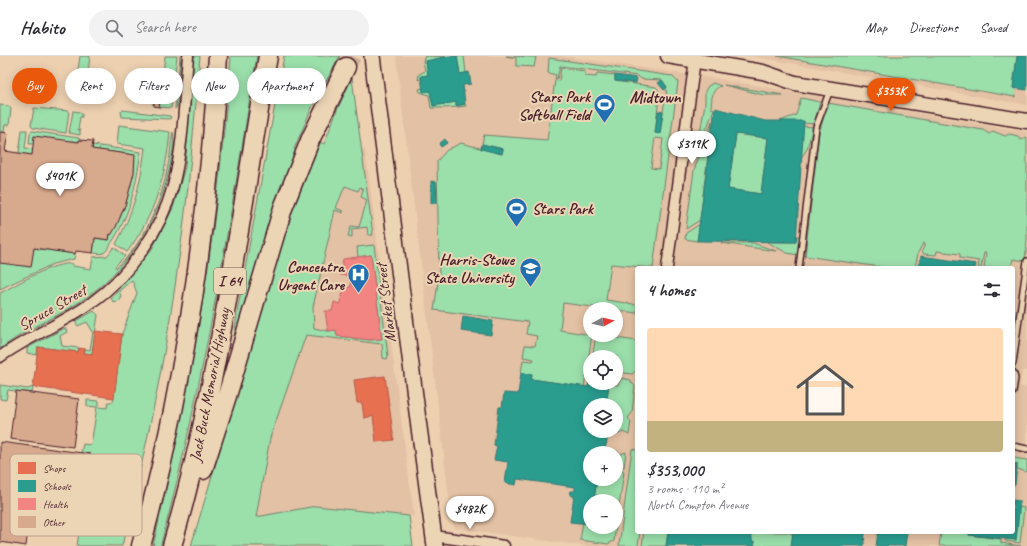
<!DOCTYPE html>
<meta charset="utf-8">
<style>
body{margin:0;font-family:Caveat,sans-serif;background:#f2f2f3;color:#2b2b33;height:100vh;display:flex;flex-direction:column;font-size:15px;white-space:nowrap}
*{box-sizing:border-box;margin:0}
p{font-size:13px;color:#7c7c81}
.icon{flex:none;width:22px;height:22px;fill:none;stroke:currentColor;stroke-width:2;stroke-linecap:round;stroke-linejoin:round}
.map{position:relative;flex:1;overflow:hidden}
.details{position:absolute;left:635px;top:210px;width:380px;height:268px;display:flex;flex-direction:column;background:#fff;border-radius:4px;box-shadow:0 2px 10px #0003}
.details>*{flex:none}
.guide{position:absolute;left:12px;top:12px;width:380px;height:36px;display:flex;gap:8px}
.needle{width:26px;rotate:83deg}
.buttons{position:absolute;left:583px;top:246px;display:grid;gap:8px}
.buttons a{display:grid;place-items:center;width:40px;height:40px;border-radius:50%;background:#fff;box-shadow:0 2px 10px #0003;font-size:20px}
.price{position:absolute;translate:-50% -34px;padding:0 9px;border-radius:14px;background:#fff;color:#222;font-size:13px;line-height:26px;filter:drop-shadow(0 1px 2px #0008)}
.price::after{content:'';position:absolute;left:50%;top:24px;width:12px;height:9px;margin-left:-6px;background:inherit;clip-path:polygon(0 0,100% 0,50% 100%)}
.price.selected{background:#ea580c;color:#fff}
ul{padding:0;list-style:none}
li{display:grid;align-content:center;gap:8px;height:212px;padding:0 12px}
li+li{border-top:1px solid #e1e1e2}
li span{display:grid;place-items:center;height:124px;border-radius:4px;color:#555}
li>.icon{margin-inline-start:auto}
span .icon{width:72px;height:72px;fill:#fffc;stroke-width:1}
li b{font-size:17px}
h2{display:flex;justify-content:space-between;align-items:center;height:48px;padding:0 12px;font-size:17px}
.tag{padding:0 14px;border-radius:18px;background:#fff;box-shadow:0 2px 10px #0003;font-size:14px;line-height:36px}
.tag.selected{background:#ea580c;color:#fff}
header{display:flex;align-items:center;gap:24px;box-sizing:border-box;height:56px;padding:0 20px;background:#fff;border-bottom:1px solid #e1e1e2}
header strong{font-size:19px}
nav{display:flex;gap:22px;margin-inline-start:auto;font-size:14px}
.search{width:280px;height:36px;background:#f2f2f3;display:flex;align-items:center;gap:10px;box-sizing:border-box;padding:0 14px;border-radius:22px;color:#7c7c81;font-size:15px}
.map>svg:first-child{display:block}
.built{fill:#e3c1a4;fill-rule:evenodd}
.green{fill:#9bdfab;stroke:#727f6b;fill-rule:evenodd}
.shops{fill:#e76f51;stroke:#b85746}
.schools{fill:#2a9d8f;stroke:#347771;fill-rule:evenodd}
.health{fill:#f28482;stroke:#c06668}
.building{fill:#d7a98d;stroke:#4a1f2b}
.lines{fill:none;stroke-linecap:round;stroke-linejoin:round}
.highway-tunnel{stroke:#ccad95;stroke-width:18;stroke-dasharray:18 9;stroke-linecap:butt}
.lane-casing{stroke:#4a1f2b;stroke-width:8}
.street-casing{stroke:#4a1f2b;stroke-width:13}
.secondary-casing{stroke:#4a1f2b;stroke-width:17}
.primary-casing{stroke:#4a1f2b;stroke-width:18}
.highway-casing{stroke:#4a1f2b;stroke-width:21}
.lane{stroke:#ecd5b5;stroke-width:5}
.street{stroke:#ecd5b5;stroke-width:10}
.secondary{stroke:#ecd5b5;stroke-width:14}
.primary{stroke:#ecd5b5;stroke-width:15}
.highway{stroke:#ecd5b5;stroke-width:18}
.labels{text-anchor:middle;stroke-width:4;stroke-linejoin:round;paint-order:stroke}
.shield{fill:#ecd5b5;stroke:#7b5654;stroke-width:1}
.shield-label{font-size:15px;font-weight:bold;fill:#4a1f2b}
.poi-label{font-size:16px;font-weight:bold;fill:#4a1f2b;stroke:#ecd5b5;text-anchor:end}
.street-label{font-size:16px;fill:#4a1f2b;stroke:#ecd5b5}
.neighbourhood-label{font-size:17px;font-weight:bold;fill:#4a1f2b;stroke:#ecd5b5}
.key{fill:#ecd5b5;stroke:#bb9e8c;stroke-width:1}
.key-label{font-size:11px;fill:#4a1f2b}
</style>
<header>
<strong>Habito</strong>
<div class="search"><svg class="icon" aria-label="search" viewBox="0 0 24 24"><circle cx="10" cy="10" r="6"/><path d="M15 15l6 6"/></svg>Search here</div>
<nav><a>Map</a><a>Directions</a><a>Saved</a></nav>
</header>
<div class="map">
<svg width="1027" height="490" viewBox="0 0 1027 490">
<rect width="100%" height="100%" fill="#ecd0b0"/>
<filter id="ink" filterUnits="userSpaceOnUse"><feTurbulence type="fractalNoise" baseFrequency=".025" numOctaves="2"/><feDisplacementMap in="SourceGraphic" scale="8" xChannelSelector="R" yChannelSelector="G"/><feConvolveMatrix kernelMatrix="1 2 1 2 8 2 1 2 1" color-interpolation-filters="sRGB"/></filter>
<g filter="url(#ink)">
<path class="built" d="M396 0H561L718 23 1027 76V315H1022L1020 330 1027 332V490H585L455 472 452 466ZM637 212H1013V476H637ZM590 253H616V279H590ZM590 301H616V327H590ZM590 349H616V375H590ZM590 397H616V423H590ZM590 445H616V471H590Z
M751 0H1027V49Z
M362 93H365L414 460 386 458 256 462 270 382 339 137Z"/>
<path class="green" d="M80 0H90L85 42H83L75 38Z
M165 0H177L171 52 159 51 160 46 155 45 153 49V46L150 42H160Z
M180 0H181L177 50 175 53Z
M194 0H200C194 67 189 135 179 202 166 299 146 395 122 490H77L90 398 81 397 83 388 91 389 97 351 87 350V344L99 345V351L107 352 108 346H113L122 278 137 237 132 224 119 235 121 240 118 245 113 246 111 242 152 193 173 152 185 111Z
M231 0H257C230 164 204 328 161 488L160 490H153C173 403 192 317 205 229 217 153 224 76 231 0Z
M284 0H340L313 49 294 93 296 95 270 165 234 289 233 288 238 251Z
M425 0 449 1 426 5 428 19 421 20V23L418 24 419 18 425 15 423 5Z
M457 0H464L466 17 460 18Z
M506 0 536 1 534 11 516 10V2Z
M777 0H1017L1013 32 1016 33 1015 41Z
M549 2 672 20 678 26 653 212 611 208 606 244 633 248 637 250V257L563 247 560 274 592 279 584 331 531 323 532 318 521 317 523 304 533 305 534 303 523 301 525 289 535 290 537 280 526 278 528 266 434 254 439 219 437 105 447 94 461 87 502 98 503 93 482 88 484 79 547 84 555 24 559 25 561 12 585 15V20L596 21 597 17 615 19V25L656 31 659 35V41L655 77H660L665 42H667L666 33 667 31 662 24 641 23 638 20 560 10 557 23H555L556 19 548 17ZM655 82 663 83 659 113 651 112Z
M352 22 373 179H368L367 171 352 173V181L348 180 351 170 359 171 367 144 361 141 363 133 360 131 358 135 345 130 336 152 343 155V157L335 154 313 251 314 272 328 275 336 274 337 280 370 284 382 283 371 199 358 201 357 191 374 189 388 300 387 303 383 302 382 288 306 279 270 382 256 461 316 450 409 460 413 490H191L283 183 294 149 320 86 324 88 337 54Z
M713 27 721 30C711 33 712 43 711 52L714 53 696 101 705 47V35L708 30Z
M724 29 783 39H764Z
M423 32 430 35 433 50 456 46V50L465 48 466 50C453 52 443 52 431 52L429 39 420 36 419 33Z
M801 42 820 46 814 68 780 65 796 59Z
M828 47 983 74 989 78 993 75 1005 80 1009 78 1018 80 1020 84 1027 81V186L1025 205 1013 203 1011 212H984L986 197H984L981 212H978L979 205 960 202V198L937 195 936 199 924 198 922 195 925 188 923 187 918 197 915 212H887L805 200 819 77Z
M0 49 9 50 11 53 9 69H5L4 76H0Z
M34 52 69 55 66 77 33 72 31 70Z
M123 54 170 60 171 62 169 63 122 61 121 55Z
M73 55 80 56 82 58V61H80L78 74H80V79L69 77Z
M712 65 700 164 686 173 694 114Z
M119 69 170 76C166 120 154 161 127 196L116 188C133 158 141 127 145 92L117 88Z
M803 70 813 71 807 93 801 102Z
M22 74H27L25 92 33 93 32 99 19 97Z
M32 75 79 82V86L29 88 30 77Z
M173 76C176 88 169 114 166 127 152 177 118 223 73 250 49 265 23 275 0 293V237C18 228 54 205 73 208V210L91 213 93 201 107 200 114 191 125 200 115 210 116 212C144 188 162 145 168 109 171 98 170 87 173 76Z
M736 78 768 82 761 138 728 133Z
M93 89 141 96C136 127 131 156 114 183 111 187 109 193 105 196 102 199 97 197 93 197L95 182 109 184 110 178 111 179C126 154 134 125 134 99L92 93Z
M700 168 697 185 685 183 686 177Z
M797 180H800L798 199 787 197 767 186H796Z
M721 187H753L776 195Z
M34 192 75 198 74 203 53 208 0 233V207Z
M94 255 98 259 92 298 84 297 85 293 90 294 93 276 87 266 78 270 76 267V265Z
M65 272 67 276 60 280 62 290 79 292 78 296 38 291 37 299 27 297V292Z
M596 279 637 285V314L632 318 616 316V300L593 297Z
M622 322 631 324V326L635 330 632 357 628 362 631 365 629 379 623 376 619 378 608 376 616 375V349H606L609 329H618Z
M0 329 28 333 33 331 32 337 8 334 6 344 0 343Z
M605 393 617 395 621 398 626 396 624 411 621 412 624 416 619 450H616V445H604L600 440 594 439 597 423H616V397H604Z
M632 393 637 394V476H640L638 490H619Z
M1013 402 1027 404V416L1017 413V408L1013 407Z
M1019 451 1024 452 1020 487 1005 485 1006 483 1016 484Z
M616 461 617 462 614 485 608 488 580 484 583 467 590 468V471H616Z
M644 476H668L666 490H642Z
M742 476H788L793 479 791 490H754L755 486 752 485 748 478Z
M941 476H969V479L1001 483V487L1021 490H939Z"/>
<path class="shops" d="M95 275 122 278 114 342 33 331 38 291 78 296 79 292 85 293 84 297 92 298Z
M385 320 394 384 376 386 373 360 364 362 362 347H357L354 324Z"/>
<path class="schools" d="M449 0H457L460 18 469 16 471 28 463 29 465 48 456 50V46L433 50 430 35 423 36 421 20 428 19 426 5Z
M1017 0H1027V34L1013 32Z
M615 19 637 22 636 27 615 25Z
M662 24 667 31 664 34 658 27Z
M715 52 765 65H804L796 186 697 185ZM736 78 768 82 761 138 728 133Z
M658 55 663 56 660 78 655 77Z
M445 83 447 87 441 91 439 88Z
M482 88 503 93 502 98 481 93Z
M431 125 436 126 437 147H431Z
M921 200 976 208 975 212H919Z
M463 260 493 265 491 279 461 275Z
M593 297 616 300V302L593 301Z
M587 313 590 314V327H609L606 349H590V375H608L609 377 604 397H590V423H597L594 445H590V468L570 466 574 440 570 439 571 435H575V431L517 423 516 429 505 427 508 406 494 404 497 390 494 389 499 351H502L504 337 518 338 521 317 532 318 531 323 588 331 590 320H586Z
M1013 407 1017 408 1015 429H1013Z
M1013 444 1020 445 1016 484 969 479V476H1013Z
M668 476H742L752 481V485L755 486 754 490H666Z
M793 476 835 477 865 476 864 490H791Z
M878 476H907L905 490H876Z"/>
<path class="health" d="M371 199 382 283 370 284 337 280 336 274 328 275 325 255H332L334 246 340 248 344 232 351 231 350 220 340 219 343 203Z"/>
<path class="building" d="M154 45 160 46 159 51 154 50Z
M0 76 8 77 5 95 32 99 34 80 79 86V84L93 85 92 93 135 99 134 117 126 147 116 171 111 179 110 178 109 184 95 182 93 197 76 195 75 198 34 192 31 211 0 207Z
M16 335 79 343 73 391 10 383Z
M0 386 90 398 80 473 29 466 26 490 0 486Z"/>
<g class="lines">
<path class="highway-tunnel" d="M346 11 352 0"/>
<defs>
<path id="lane" d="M799 212 816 71 830 34
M1013 307 1027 205
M1013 316 1015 322 1013 336
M1013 390 1027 393"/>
<path id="street" d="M667 212 695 3
M0 301C29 280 62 268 91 247 129 220 161 175 173 130 184 88 184 43 188 0
M434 480 504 490"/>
<path id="secondary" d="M668 0 763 16 795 27 1027 65"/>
<path id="primary" d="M372 0 418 364 435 490"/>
<path id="highway" d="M203 414 227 340 283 152 311 82 346 11
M141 490C184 333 209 162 218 0
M172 490C218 330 240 164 268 0"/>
</defs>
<use href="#lane" class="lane-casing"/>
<use href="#street" class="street-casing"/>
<use href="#secondary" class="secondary-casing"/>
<use href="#primary" class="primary-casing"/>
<use href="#highway" class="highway-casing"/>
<use href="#lane" class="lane"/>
<use href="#street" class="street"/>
<use href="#secondary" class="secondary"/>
<use href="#primary" class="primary"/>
<use href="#highway" class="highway"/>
</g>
</g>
<defs>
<symbol id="stadium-pin" viewBox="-11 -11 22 30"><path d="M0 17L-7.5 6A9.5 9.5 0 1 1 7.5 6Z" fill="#1f6fb2" stroke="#ecd5b5"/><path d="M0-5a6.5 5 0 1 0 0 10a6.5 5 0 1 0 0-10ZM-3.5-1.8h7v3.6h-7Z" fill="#fff"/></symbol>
<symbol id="university-pin" viewBox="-11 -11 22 30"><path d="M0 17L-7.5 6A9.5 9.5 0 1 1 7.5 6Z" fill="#1f6fb2" stroke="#ecd5b5"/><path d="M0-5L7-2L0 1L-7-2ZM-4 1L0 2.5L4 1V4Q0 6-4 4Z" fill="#fff"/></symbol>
<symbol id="hospital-pin" viewBox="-11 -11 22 30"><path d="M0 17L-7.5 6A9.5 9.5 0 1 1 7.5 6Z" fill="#1f6fb2" stroke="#ecd5b5"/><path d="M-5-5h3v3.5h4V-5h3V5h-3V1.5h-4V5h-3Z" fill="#fff"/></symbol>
</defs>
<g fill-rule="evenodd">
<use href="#stadium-pin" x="592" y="36" width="25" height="34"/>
<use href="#stadium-pin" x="504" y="140" width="25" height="34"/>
<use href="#university-pin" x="518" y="200" width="25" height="34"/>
<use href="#hospital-pin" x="346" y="206" width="25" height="34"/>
</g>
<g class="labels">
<rect class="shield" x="214" y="212" width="32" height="26" rx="3"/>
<g class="shield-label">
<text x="230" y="230">I 64</text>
</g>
<g class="poi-label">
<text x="590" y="46">Stars Park<tspan x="590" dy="18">Softball Field</tspan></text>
<text x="532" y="158" text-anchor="start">Stars Park</text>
<text x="514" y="209">Harris-Stowe<tspan x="514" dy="18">State University</tspan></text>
<text x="344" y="216">Concentra<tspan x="344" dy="18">Urgent Care</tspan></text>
</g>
<g class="street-label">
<text transform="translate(385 247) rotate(-97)" y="6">Market Street</text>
<text transform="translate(52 251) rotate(-30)" y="6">Spruce Street</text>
<text transform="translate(209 329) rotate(-79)" y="6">Jack Buck Memorial Highway</text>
</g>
<g class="neighbourhood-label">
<text x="655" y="47">Midtown</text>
</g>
</g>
<rect x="10" y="398" width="132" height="82" rx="6" class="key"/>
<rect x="18" y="406" width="18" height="12" fill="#e76f51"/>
<rect x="18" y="424" width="18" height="12" fill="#2a9d8f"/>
<rect x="18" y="442" width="18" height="12" fill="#f28482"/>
<rect x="18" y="460" width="18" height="12" fill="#d7a98d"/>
<g class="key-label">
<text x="43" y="416">Shops</text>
<text x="43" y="434">Schools</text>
<text x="43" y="452">Health</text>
<text x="43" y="470">Other</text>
</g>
</svg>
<div class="buttons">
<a><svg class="needle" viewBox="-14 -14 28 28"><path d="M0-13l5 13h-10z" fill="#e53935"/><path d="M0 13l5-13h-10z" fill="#7c7c81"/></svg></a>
<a><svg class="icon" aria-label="locate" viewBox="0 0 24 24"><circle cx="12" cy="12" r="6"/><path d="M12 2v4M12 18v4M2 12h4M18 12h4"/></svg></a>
<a><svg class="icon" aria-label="layers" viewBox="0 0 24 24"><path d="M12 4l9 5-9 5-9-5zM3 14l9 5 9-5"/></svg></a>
<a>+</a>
<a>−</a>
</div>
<b class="price selected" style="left:891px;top:56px">$353K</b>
<b class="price" style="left:692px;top:109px">$319K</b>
<b class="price" style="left:60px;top:141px">$401K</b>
<b class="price" style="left:470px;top:474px">$482K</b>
<div class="guide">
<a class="tag selected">Buy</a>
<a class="tag">Rent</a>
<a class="tag">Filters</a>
<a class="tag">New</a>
<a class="tag">Apartment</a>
</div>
<section class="details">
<h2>4 homes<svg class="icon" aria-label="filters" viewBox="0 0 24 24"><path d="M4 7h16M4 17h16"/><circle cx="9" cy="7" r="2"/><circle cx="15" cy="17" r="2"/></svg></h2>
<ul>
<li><span style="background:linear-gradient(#ffd9b3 75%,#c2b280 0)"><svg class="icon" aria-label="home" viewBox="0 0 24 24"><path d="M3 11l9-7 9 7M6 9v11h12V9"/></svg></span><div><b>$353,000</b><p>3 rooms · 110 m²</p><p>North Compton Avenue</p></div></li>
</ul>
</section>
</div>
